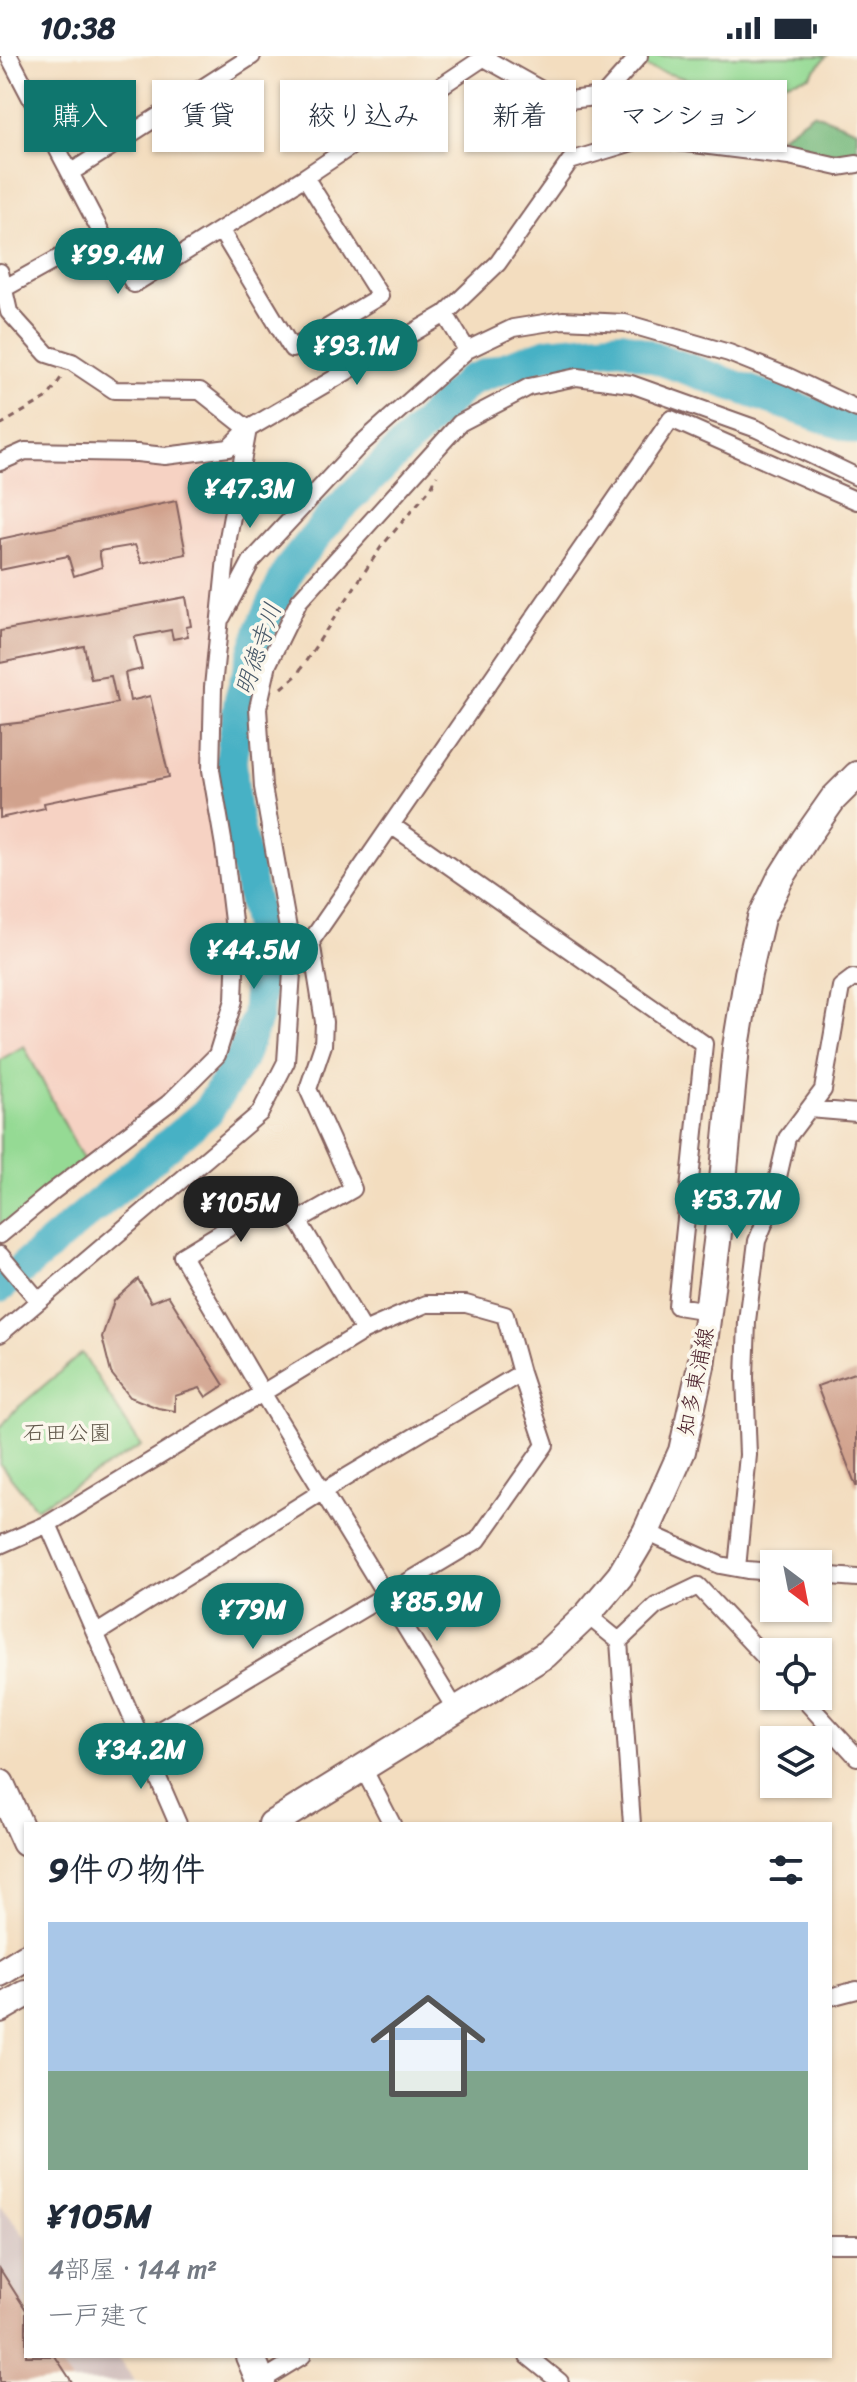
<!DOCTYPE html>
<html lang="ja">
<meta charset="utf-8">
<style>
body{margin:0;font-family:Sriracha,"Klee One",sans-serif;background:#f2f2f3;color:#1f2937;height:100vh;display:flex;flex-direction:column;font-size:30px;white-space:nowrap}
*{box-sizing:border-box;margin:0}
p{font-size:26px;color:#747a83}
.icon{flex:none;width:44px;height:44px;fill:none;stroke:currentColor;stroke-width:2;stroke-linecap:round;stroke-linejoin:round}
.map{position:relative;flex:1;overflow:hidden}
.side{position:absolute;left:24px;top:1766px;width:808px;height:536px;display:flex;flex-direction:column;background:#fff;border-radius:0px;box-shadow:0 2px 6px #0004}
.side>*{flex:none}
.hud{position:absolute;left:24px;top:24px;width:810px;height:72px;display:flex;gap:16px}
.needle{width:52px;rotate:148deg}
.tools{position:absolute;left:760px;top:1494px;display:grid;gap:16px}
.tools a{display:grid;place-items:center;width:72px;height:72px;border-radius:0px;background:#fff;box-shadow:0 2px 6px #0004;font-size:40px}
.price{position:absolute;translate:-50% -68px;padding:0 18px;border-radius:28px;background:#0f766e;color:#fff;font-size:26px;line-height:52px;filter:drop-shadow(0 2px 4px #0008)}
.price::after{content:'';position:absolute;left:50%;top:48px;width:24px;height:18px;margin-left:-12px;background:inherit;clip-path:polygon(0 0,100% 0,50% 100%)}
.price.on{background:#222;color:#fff}
ul{padding:0;list-style:none}
li{display:grid;align-content:center;gap:16px;height:424px;padding:0 24px}
li span{display:grid;place-items:center;height:248px;border-radius:0px;color:#555}
li>.icon{margin-inline-start:auto}
span .icon{width:144px;height:144px;fill:#fffc;stroke-width:1}
li b{font-size:34px}
h2{display:flex;justify-content:space-between;align-items:center;height:96px;padding:0 24px;font-size:34px}
.tag{padding:0 28px;border-radius:0px;background:#fff;box-shadow:0 2px 6px #0004;font-size:28px;line-height:72px}
.tag.on{background:#0f766e;color:#fff}
.status{display:flex;justify-content:space-between;align-items:center;height:56px;padding:0 40px;background:#fff;direction:ltr}
.status svg{height:22px;fill:currentColor}
.map>svg:first-child{display:block}
.built{fill:#f6d2c3}
.industrial{fill:#d1bfbd}
.green{fill:#95da94;stroke:#707c60;stroke-width:2}
.forest{fill:#78ba7e;stroke:#616c54;stroke-width:2}
.lines{fill:none;stroke-linecap:round;stroke-linejoin:round}
.river{stroke:#46b1c5;stroke-width:32}
.building{fill:#d1a28d}
.minor-casing{stroke:#85625f;stroke-width:20}
.primary-casing{stroke:#85625f;stroke-width:30}
.trunk-casing{stroke:#85625f;stroke-width:32}
.path{stroke:#85625f;stroke-width:3;stroke-dasharray:6 6;stroke-linecap:butt}
.minor{stroke:#fff;stroke-width:16}
.primary{stroke:#fff;stroke-width:26}
.trunk{stroke:#fff;stroke-width:28}
.labels{text-anchor:middle;stroke-width:7;stroke-linejoin:round;paint-order:stroke}
.street-label{font-size:22px;fill:#4a1f2b;stroke:#fbf7ec}
.park-label{font-size:22px;fill:#60574a;stroke:#fbf7ec}
.water-label{font-size:24px;font-style:italic;fill:#485969;stroke:#fbf7ec}
</style>
<div class="status"><b>10:38</b><svg viewBox="0 0 49 12"><path d="M0 12V9h3v3zM5 12V6h3v6zM10 12V3h3v9zM15 12V0h3v12zM26 1h20v11H26zM47 4h2v5h-2z"/></svg></div>
<div class="map">
<svg width="857" height="2326" viewBox="0 0 857 2326">
<rect width="100%" height="100%" fill="#fbf7ec"/>
<filter id="ink" filterUnits="userSpaceOnUse"><feTurbulence type="fractalNoise" baseFrequency=".0125" numOctaves="2"/><feDisplacementMap in="SourceGraphic" scale="16" xChannelSelector="R" yChannelSelector="G"/><feConvolveMatrix kernelMatrix="1 2 1 2 8 2 1 2 1" color-interpolation-filters="sRGB"/></filter>
<filter id="wash" filterUnits="userSpaceOnUse"><feTurbulence type="fractalNoise" baseFrequency=".006" numOctaves="4" result="noise"/><feDisplacementMap in="SourceGraphic" scale="32" xChannelSelector="R" yChannelSelector="G"/><feGaussianBlur stdDeviation="1.8" result="paint"/><feColorMatrix in="noise" values="0 0 0 0 0 0 0 0 0 0 0 0 0 0 0 0 0 1.4 0 .05"/><feComposite in="paint" operator="in"/></filter>
<g filter="url(#wash)">
<rect width="100%" height="100%" fill="#f3ddbf"/>
<path class="built" d="M229 392 241 405 211 714 236 891 217 999 165 1049 0 1166V406L25 395Z"/>
<path class="industrial" d="M0 2148 26 2182V2300H116L136 2326H0Z"/>
<path class="green" d="M650 0H827L810 20 738 38 642 10Z
M24 990 86 1109 5 1175 0 1166V1004Z
M82 1297 141 1390 36 1452 0 1408V1372L14 1355Z"/>
<path class="forest" d="M813 57 857 74V100L833 103 780 81Z"/>
<g class="lines">
<path class="river" d="M0 1231 207 1056 241 1003 257 960 263 891 234 750 231 704 240 643 261 574 289 513 333 459 470 324 548 297 622 290 857 373"/>
</g>
<g id="blocks">
<path class="building" d="M176 445 186 498 142 507 135 489 99 495 102 511 74 520 68 500 0 514V483Z
M186 541 191 570 186 571 188 580 173 583 171 574 134 581 142 613 125 617 130 645 150 640 169 721 44 747 45 752 0 762V669L26 666 117 647 111 620 91 623 84 590 0 607V575Z
M138 1223 151 1246 168 1239 224 1329 206 1341 200 1332 175 1340V1355L158 1352 130 1341 111 1317 102 1281 114 1245Z
M857 1316V1430H856L817 1330Z
M0 2213 26 2254V2300H55L72 2326H0Z"/>
</g>
</g>
<g filter="url(#ink)">
<use href="#blocks" fill-opacity="0" stroke="#85625f" stroke-width="2"/>
<g class="lines">
<defs>
<path id="minor" d="M9 0 102 178 134 228 305 121 486 0
M481 0 561 45 603 40 639 0
M70 117 252 0
M221 175 292 293 380 240 305 121
M0 216 9 256 47 298 72 306 114 334 200 335 248 373
M5 232 102 178
M445 258 498 207 570 105 646 82 789 100 838 111 857 108
M0 406 25 395 137 397 165 400 229 392 248 373 445 258 467 294
M222 561 251 506 361 388 467 294 513 272 563 264 625 267 729 297 789 321 857 353
M391 769 704 988 677 1250 708 1255
M809 1053 857 1057
M297 1165 353 1133 308 1033 323 989 324 966 311 885 671 363 857 445
M0 1179 52 1136 169 1047 217 999 234 944 236 890 224 790 211 714 213 631 228 482 248 373
M0 1199 39 1245
M364 1275 283 1139 182 1200 263 1338 456 1654
M0 1278 260 1057 286 1006 293 901 263 731 258 652 268 608 299 545 460 367 529 331 577 321 631 328 757 373 857 421
M48 1468 178 1768
M646 1476 720 1509 747 1514 774 1516
M0 1489 48 1468 364 1275 426 1248H466L505 1259 521 1317 545 1389 478 1484 141 1685
M737 1512 748 1399 745 1321 747 1265 757 1185 771 1151 787 1082 823 1034 841 931 853 922 857 923
M818 1519 857 1522
M587 1559 619 1585 632 1768
M97 1577 323 1435 521 1317
M619 1585 656 1550 698 1530 774 1611
M801 1640 857 1701
M363 1712 392 1768
M830 1941 857 1934
M830 2188H857
M528 2300 560 2326
M261 2325 302 2300"/>
<path id="primary" d="M272 1768 545 1599 587 1559 620 1520 646 1476 682 1395 701 1310 717 1186 736 991 748 918 761 862 780 823 805 783 833 743 857 719
M0 1917 26 1901
M0 1953 26 1938"/>
<path id="trunk" d="M0 1728 26 1786
M250 2300 261 2326"/>
</defs>
<use href="#minor" class="minor-casing"/>
<use href="#primary" class="primary-casing"/>
<use href="#trunk" class="trunk-casing"/>
<path class="path" d="M337 300 361 272
M0 369 48 341 63 319
M282 632 296 620 381 491 431 432 437 419"/>
<use href="#minor" class="minor"/>
<use href="#primary" class="primary"/>
<use href="#trunk" class="trunk"/>
</g>
</g>
<g class="labels">
<g class="street-label">
<text transform="translate(695 1325) rotate(-79)" y="8">知多東浦線</text>
</g>
<g class="park-label">
<text x="67" y="1384">石田公園</text>
</g>
<g class="water-label">
<text transform="translate(258 593) rotate(-71)" y="8">明徳寺川</text>
</g>
</g>
</svg>
<div class="tools">
<a><svg class="needle" viewBox="-14 -14 28 28"><path d="M0-13l5 13h-10z" fill="#e53935"/><path d="M0 13l5-13h-10z" fill="#747a83"/></svg></a>
<a><svg class="icon" aria-label="locate" viewBox="0 0 24 24"><circle cx="12" cy="12" r="6"/><path d="M12 2v4M12 18v4M2 12h4M18 12h4"/></svg></a>
<a><svg class="icon" aria-label="layers" viewBox="0 0 24 24"><path d="M12 4l9 5-9 5-9-5zM3 14l9 5 9-5"/></svg></a>
</div>
<b class="price" style="left:118px;top:240px">¥99.4M</b>
<b class="price" style="left:357px;top:331px">¥93.1M</b>
<b class="price" style="left:250px;top:474px">¥47.3M</b>
<b class="price" style="left:254px;top:935px">¥44.5M</b>
<b class="price" style="left:737px;top:1185px">¥53.7M</b>
<b class="price on" style="left:241px;top:1188px">¥105M</b>
<b class="price" style="left:437px;top:1587px">¥85.9M</b>
<b class="price" style="left:253px;top:1595px">¥79M</b>
<b class="price" style="left:141px;top:1735px">¥34.2M</b>
<div class="hud">
<a class="tag on">購入</a>
<a class="tag">賃貸</a>
<a class="tag">絞り込み</a>
<a class="tag">新着</a>
<a class="tag">マンション</a>
</div>
<section class="side">
<h2>9件の物件<svg class="icon" aria-label="filters" viewBox="0 0 24 24"><path d="M4 7h16M4 17h16"/><circle cx="9" cy="7" r="2"/><circle cx="15" cy="17" r="2"/></svg></h2>
<ul>
<li><span style="background:linear-gradient(#a9c7e8 60%,#7fa58c 0)"><svg class="icon" aria-label="home" viewBox="0 0 24 24"><path d="M3 11l9-7 9 7M6 9v11h12V9"/></svg></span><div><b>¥105M</b><p>4部屋 · 144 m²</p><p>一戸建て</p></div></li>
</ul>
</section>
</div>
